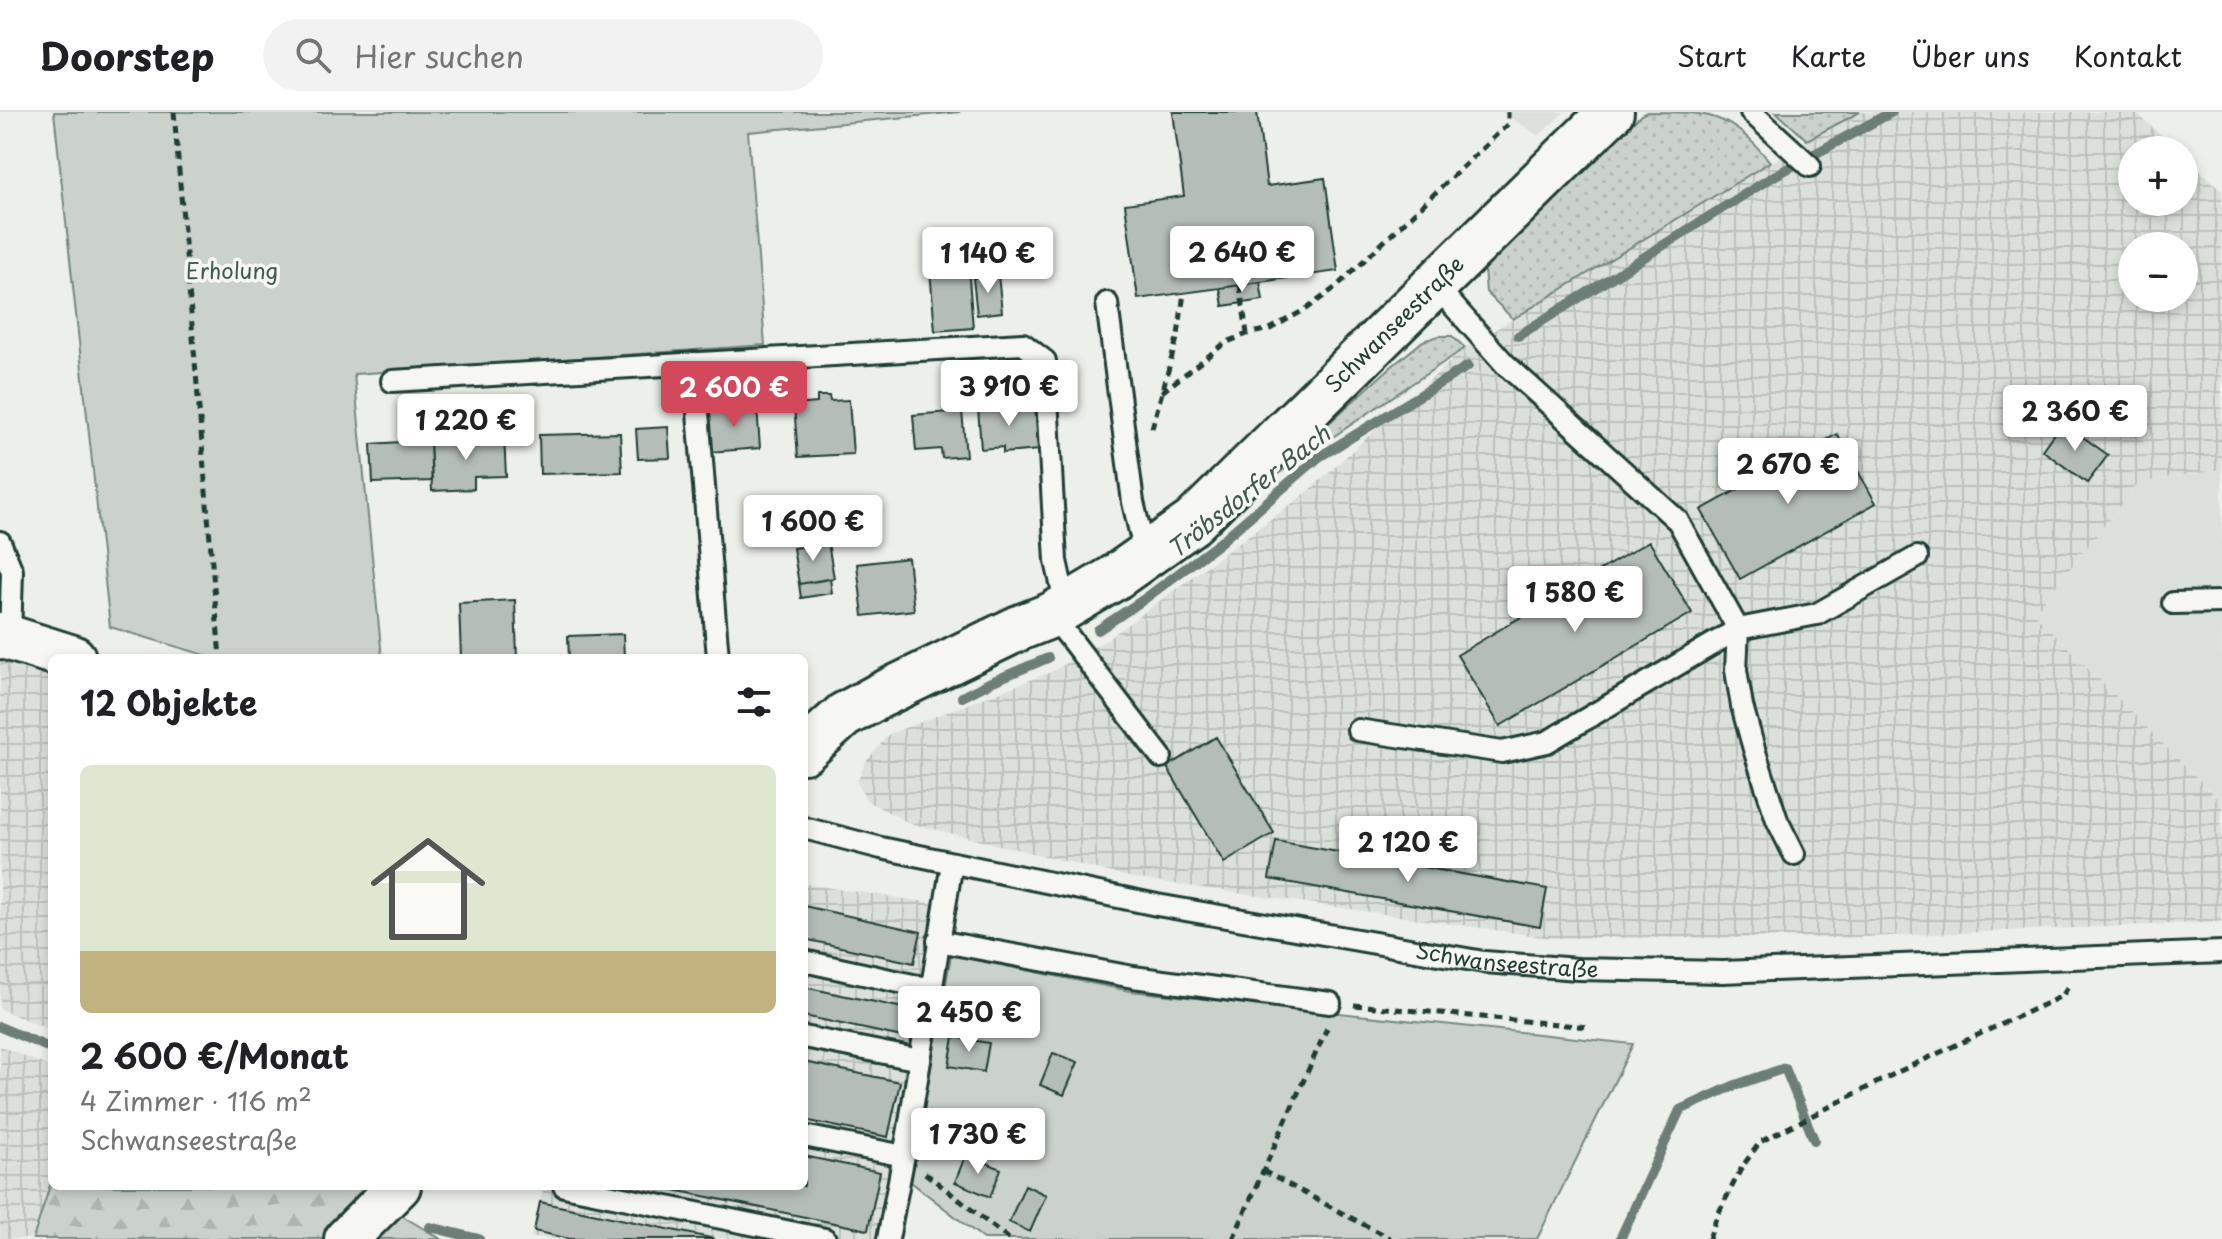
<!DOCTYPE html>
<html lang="de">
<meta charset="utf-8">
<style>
body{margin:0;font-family:"Playpen Sans",sans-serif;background:#f2f2f2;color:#202124;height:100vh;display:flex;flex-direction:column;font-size:30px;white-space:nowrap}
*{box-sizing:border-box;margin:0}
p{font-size:26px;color:#757577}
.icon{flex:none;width:44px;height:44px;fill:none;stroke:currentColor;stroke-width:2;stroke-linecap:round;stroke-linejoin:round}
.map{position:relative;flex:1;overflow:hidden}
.side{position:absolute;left:48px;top:542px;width:760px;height:536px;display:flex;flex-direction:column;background:#fff;border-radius:12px;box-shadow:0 4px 12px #0003}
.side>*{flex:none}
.tools{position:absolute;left:2118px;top:24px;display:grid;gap:16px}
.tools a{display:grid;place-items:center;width:80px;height:80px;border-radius:50%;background:#fff;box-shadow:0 4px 12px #0003;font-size:40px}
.price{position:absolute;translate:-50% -68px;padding:0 18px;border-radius:8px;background:#fff;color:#222;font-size:26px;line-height:52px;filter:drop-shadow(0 2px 4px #0008)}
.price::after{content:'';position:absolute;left:50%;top:48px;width:24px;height:18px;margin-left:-12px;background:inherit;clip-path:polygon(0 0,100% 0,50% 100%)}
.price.on{background:#d1495b;color:#fff}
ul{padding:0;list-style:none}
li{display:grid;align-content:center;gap:16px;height:424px;padding:0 32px}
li+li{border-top:2px solid #e0e0e0}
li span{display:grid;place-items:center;height:248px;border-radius:12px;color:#555}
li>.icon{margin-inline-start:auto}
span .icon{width:144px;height:144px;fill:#fffc;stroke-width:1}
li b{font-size:34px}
h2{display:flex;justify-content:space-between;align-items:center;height:96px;padding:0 32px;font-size:34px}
header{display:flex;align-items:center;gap:48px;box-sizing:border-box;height:112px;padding:0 40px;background:#fff;border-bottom:2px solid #e0e0e0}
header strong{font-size:38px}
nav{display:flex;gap:44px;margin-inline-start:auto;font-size:28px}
.search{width:560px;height:72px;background:#f2f2f2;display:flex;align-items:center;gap:20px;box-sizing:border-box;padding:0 28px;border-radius:44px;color:#757577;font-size:30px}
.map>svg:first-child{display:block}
.built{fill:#dce0db}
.industrial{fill:url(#industrial-grid);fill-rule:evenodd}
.grass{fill:url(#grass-dots);stroke:#758880;stroke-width:2}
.forest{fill:url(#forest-firs);stroke:#758880;stroke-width:2}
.garden{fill:#cbd2cc;stroke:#758880;stroke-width:2}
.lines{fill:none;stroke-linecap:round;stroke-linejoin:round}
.stream{stroke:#6c7e77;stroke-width:10}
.building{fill:#b4bdb8;stroke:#1f3d34;stroke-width:2}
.lane-casing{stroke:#1f3d34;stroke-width:26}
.street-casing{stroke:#1f3d34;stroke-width:48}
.secondary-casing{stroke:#1f3d34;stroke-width:50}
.path{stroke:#1f3d34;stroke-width:5;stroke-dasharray:8 6;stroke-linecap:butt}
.lane{stroke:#f6f6f2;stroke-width:20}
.street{stroke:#f6f6f2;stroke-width:42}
.secondary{stroke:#f6f6f2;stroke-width:44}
.labels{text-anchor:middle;stroke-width:7;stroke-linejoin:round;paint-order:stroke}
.park-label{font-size:22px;fill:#415b52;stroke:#f6f6f2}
.street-label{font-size:22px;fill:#1f3d34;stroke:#f6f6f2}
.water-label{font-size:24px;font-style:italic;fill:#3f5850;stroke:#f6f6f2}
</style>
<header>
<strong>Doorstep</strong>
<div class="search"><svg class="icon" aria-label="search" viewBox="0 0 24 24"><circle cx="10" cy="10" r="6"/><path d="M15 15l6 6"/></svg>Hier suchen</div>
<nav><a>Start</a><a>Karte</a><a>Über uns</a><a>Kontakt</a></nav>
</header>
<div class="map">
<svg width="2222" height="1127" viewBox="0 0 2222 1127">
<defs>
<pattern id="industrial-grid" width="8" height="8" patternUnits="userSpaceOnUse" patternTransform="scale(2)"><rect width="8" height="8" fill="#dce0db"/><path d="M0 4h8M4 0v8" fill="none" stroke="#bcc1bd"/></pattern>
<pattern id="grass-dots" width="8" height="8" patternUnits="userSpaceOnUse" patternTransform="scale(2)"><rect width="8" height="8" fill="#cbd2cc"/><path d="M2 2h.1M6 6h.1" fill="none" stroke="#aeb5b0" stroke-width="1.8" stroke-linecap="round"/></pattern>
<pattern id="forest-firs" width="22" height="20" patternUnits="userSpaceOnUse" patternTransform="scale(2)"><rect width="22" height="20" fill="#cbd2cc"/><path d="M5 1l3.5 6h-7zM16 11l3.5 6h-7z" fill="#aeb5b0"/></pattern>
</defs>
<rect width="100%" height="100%" fill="#edefea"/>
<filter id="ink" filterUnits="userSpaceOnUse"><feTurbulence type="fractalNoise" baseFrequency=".0125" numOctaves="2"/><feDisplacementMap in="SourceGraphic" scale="16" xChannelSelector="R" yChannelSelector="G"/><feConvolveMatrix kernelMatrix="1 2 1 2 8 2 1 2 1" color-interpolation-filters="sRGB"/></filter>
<g filter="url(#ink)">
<path class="built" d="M1502 0H1564L1539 24Z
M2222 357V691L2034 501 2139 371Z"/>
<path class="industrial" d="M1860 0H2135L2178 38H2132V90H2184V44L2222 78V357L2139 371 2034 501 2222 691V810L1840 826H1551L1133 766 909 711 867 689 857 670 865 651 889 622 1051 560 1108 527 1306 381 1465 236 1807 28ZM2132 134H2184V186H2132Z
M0 545 52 563V919L0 897Z
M804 772 934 791 884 1127 531 1126 544 1074H804Z
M0 934 52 956V1067L33 1127H0Z"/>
<path class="grass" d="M1647 0C1709 0 1729 0 1770 50L1513 207 1486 180 1484 157 1641 3Z
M1776 0H1860L1807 28Z
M1439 224H1452L1465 236 1257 376 1391 255 1423 229Z"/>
<path class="forest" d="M52 1067V1074H374L322 1127H33Z"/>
<path class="garden" d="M54 0H960L748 20 765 233 354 262 382 546H215L110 515Z
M951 843 1130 879 1633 932 1537 1127H984L911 1070Z
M382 1092 441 1127H346Z"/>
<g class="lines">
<path class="stream" d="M1518 224 1774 64 1892 0
M1098 518 1143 488 1218 432 1319 345 1468 254
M962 585 991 570 1048 546
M0 915 52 937
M430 1115 479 1127
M1620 1127 1680 998 1733 974 1785 956 1814 1028"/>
</g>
<path class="building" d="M1173 0H1257L1267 74 1325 66 1338 159 1260 170 1263 188 1223 194 1220 176 1138 187 1125 92 1184 84Z
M967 142 973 216 935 219 929 145Z
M998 163 1002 200 977 203 973 166Z
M1260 170 1263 188 1223 194 1220 176Z
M817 284H829L830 289 849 288 853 342 798 345 794 293 817 291Z
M1035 292 1039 338 1003 341V335L981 337 978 296Z
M757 294 760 336 710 340 707 298Z
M962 299 966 344 942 346 941 337 916 339 913 303Z
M2062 310 2108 343 2087 371 2042 338Z
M668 315 670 346 638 347 636 317Z
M620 321 622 360 540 362 539 323Z
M1837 322 1876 391 1740 467 1701 398Z
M504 324 506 364 474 365V377L432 379 430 328Z
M430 328 432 369 373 371 371 332Z
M1649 429 1692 501 1500 614 1457 543Z
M828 431 834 466 799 472 793 436Z
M908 446 914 498 863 504 857 452Z
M830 467 832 481 801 486 799 472Z
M515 488 517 546H461L459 491Z
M623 522 624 546H569L568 524Z
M1216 625 1274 721 1224 751 1167 655Z
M1276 729 1547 777 1540 815 1269 767Z
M804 794 921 820 914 851 804 827Z
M804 875 908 897 902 925 804 904Z
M954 925 989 931 984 960 949 954Z
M1053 941 1078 950 1064 983 1040 973Z
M804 950 900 970 888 1025 804 1008Z
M966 1042 1001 1057 990 1085 955 1070Z
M804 1044 880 1060 868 1118 655 1074H804Z
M1025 1073 1046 1083 1030 1120 1009 1110Z
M540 1090 715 1127H570L534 1119Z"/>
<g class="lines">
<defs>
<g id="lane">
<path d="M1751 0 1810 54"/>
<path d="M1107 191 1133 390 1142 429 1150 442"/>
<path d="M694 251 718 546"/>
<path d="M392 269 1023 232 1045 249 1056 449 1062 476 1071 492"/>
<path d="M0 430 12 459 10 527"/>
<path d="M2173 491 2222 490"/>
<path d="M1052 503 1161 645"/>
<path d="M1358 618 1502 640 1547 630 1738 517 1678 409 1505 252 1435 173"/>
<path id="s1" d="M804 716 881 736 1157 793 1484 850 1578 857 1723 860 2222 840"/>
<path d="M1794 742 1777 708 1754 637 1742 594 1736 558 1738 517 1817 502 1917 445"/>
<path d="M938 829 1133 865 1330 891"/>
<path d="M804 849 931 877"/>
<path d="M804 925 920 948"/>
<path d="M804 1024 904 1044"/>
<path d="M564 1074 825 1127"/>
<path d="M888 1127 908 1022 952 751"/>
</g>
<path id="street" d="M346 1127 399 1074"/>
<g id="secondary">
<path d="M0 523 73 546"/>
<path id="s2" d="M804 639 844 603 879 584 1019 516 1052 503 1114 466 1193 410 1611 0"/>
</g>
</defs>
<use href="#lane" class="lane-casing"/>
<use href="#street" class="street-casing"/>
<use href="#secondary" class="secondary-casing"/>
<path class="path" d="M174 0 220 546
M1240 173 1247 222
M1162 280 1225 231 1247 222 1270 217 1308 196 1336 175 1508 12V0
M1152 316 1178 223 1184 181
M1354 893 1588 915
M1263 1059 1391 1127
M925 1061 1009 1127
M1233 1127 1327 916
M1709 1127 1716 1106 1742 1055 1760 1030 1900 959 2062 884 2071 871"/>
<use href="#lane" class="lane"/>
<use href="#street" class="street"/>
<use href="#secondary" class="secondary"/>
</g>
</g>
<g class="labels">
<g class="park-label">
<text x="232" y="167">Erholung</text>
</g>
<g class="street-label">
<text dy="8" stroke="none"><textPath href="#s2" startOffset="736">Schwanseestraße</textPath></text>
<text dy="8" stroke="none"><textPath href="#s1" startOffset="716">Schwanseestraße</textPath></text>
</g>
<g class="water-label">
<text transform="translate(1249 380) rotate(-38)" y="8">Tröbsdorfer Bach</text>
</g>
</g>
</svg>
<div class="tools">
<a>+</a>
<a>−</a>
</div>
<b class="price" style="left:1242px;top:182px">2 640 €</b>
<b class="price" style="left:988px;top:183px">1 140 €</b>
<b class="price" style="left:1009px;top:316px">3 910 €</b>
<b class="price on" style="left:734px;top:317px">2 600 €</b>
<b class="price" style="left:2075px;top:341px">2 360 €</b>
<b class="price" style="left:466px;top:350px">1 220 €</b>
<b class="price" style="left:1788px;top:394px">2 670 €</b>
<b class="price" style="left:813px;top:451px">1 600 €</b>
<b class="price" style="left:1575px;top:522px">1 580 €</b>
<b class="price" style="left:1408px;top:772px">2 120 €</b>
<b class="price" style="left:969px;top:942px">2 450 €</b>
<b class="price" style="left:978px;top:1064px">1 730 €</b>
<section class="side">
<h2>12 Objekte<svg class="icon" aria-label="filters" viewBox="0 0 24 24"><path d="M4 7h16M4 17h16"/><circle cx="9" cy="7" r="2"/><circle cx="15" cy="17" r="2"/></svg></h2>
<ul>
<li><span style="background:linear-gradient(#dfe7d0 75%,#c2b280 0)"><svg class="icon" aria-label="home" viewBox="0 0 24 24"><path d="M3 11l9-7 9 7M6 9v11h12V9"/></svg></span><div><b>2 600 €/Monat</b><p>4 Zimmer · 116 m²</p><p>Schwanseestraße</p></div></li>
</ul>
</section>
</div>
